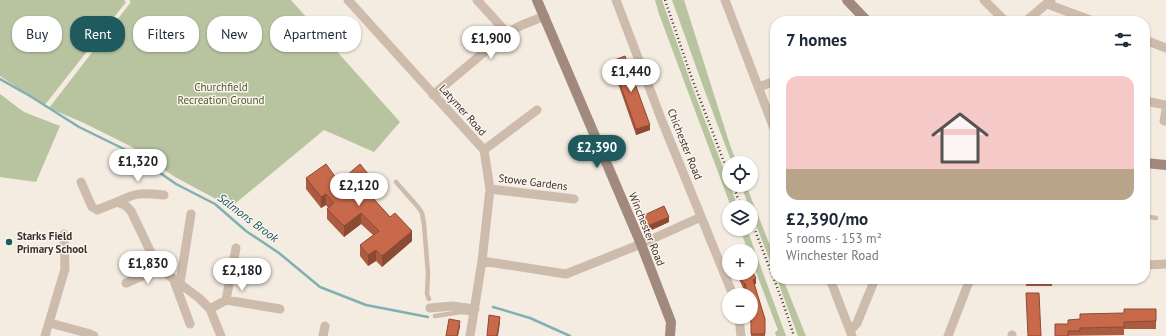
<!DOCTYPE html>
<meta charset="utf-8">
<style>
body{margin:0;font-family:"PT Sans",sans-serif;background:#f2f2f3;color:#1f2937;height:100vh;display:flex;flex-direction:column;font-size:15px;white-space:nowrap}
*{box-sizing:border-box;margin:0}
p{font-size:13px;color:#747a83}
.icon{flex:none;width:22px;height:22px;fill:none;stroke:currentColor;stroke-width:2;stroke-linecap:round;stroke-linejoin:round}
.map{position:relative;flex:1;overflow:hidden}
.side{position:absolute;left:770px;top:16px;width:380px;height:268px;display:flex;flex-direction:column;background:#fff;border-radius:16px;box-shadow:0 1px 3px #0004}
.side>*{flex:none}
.guide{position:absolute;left:12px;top:16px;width:380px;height:36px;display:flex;gap:8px}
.buttons{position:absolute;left:722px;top:156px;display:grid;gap:8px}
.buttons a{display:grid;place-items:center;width:36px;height:36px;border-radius:50%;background:#fff;box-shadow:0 1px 3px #0004;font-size:20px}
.price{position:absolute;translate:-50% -34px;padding:0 9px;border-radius:14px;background:#fff;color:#222;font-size:13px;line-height:26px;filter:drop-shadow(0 1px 2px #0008)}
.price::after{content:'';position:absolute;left:50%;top:24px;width:12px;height:9px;margin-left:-6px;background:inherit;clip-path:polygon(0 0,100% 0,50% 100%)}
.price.active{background:#1f5a5e;color:#fff}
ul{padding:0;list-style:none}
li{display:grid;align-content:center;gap:8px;height:212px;padding:0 16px}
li+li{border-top:1px solid #e0e1e3}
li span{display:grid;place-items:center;height:124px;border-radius:12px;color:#555}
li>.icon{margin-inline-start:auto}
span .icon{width:72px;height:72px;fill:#fffc;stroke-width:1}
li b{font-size:17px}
h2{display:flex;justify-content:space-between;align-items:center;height:48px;padding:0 16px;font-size:17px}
.pill{padding:0 14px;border-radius:16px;background:#fff;box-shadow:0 1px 3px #0004;font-size:14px;line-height:36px}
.pill.active{background:#1f5a5e;color:#fff}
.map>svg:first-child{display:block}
.green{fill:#b8c4a0}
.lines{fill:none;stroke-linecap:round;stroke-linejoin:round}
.stream{stroke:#7fb0b2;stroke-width:2.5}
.lane{stroke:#cdbbac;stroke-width:4.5}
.street{stroke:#cdbbac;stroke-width:9}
.secondary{stroke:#a18a7d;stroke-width:10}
.rail{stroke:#3b302b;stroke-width:2.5;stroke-dasharray:1 3;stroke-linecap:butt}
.wall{fill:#ac5a40}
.shaded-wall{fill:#8c4a34}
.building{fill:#c8694b;stroke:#8c4a34}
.poi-dot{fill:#1f5a5e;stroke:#fbf5ee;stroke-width:1.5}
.labels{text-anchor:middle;stroke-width:3;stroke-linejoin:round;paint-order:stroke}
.park-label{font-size:11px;fill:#4a5a2e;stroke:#fbf5ee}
.street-label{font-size:11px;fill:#3b302b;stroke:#fbf5ee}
.poi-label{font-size:11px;font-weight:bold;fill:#3b302b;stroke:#fbf5ee;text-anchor:start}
.water-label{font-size:12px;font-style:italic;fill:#1f5a5e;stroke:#fbf5ee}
</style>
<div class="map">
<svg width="1166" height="336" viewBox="0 0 1166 336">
<rect width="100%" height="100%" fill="#f4ebe1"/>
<path class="green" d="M0 0H124L126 2 44 106 0 76Z
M129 0H291L400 122 374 152 324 130 231 207 175 177 132 147 84 123 49 108 131 2Z
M655 0H662L694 92 729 183V185H730L738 207H731L659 14Z
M672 0H684L730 145 737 163H732L704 89Z
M0 94 24 112 60 126 36 182 0 177Z
M741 185H746L775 258V274L751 212V207H749Z
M740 229H747L786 336H776L775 332 778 330 751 259V251H748Z
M777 279H783L806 336H798Z"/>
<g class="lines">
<path class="stream" d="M0 79 30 96 79 127 130 152 176 184 215 204 246 231 279 253 320 287 366 305 428 317
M493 307 530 318 570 336"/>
<path class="lane" d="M396 182 418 207 422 213 424 224 428 273 427 294 429 299
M1145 216 1156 218
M435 316 461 312 471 313"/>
<path class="street" d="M348 0 484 150 490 189 482 261 470 336
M477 0 507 33
M616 0 662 121 733 295
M725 0 775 131
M984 0 1005 21
M1047 4 1093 21
M1026 21 1051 0
M1145 40 1166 48
M759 87 775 81
M433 95 507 33 522 25 545 16
M1145 101 1166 105
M1164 121 1166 110
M484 150 537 110
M81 182 92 207 97 210 117 202 125 205 131 211 154 259 164 272 199 298 210 309 221 336
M490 189 574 199
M117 202C137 192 142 193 164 195
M482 261 566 274 641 244 701 217
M1145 265 1166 264
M173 278 190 324
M830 279 852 336
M126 283 161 268
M180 283 191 214
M226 300 236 248
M430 308 452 306 475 309
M210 309 226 300 280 309
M739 317 741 336
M50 323 87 333 94 336
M850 331 857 323 875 279
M45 336 65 269 64 234
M323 336 325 326
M948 336 970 279
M1012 336V335"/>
<path class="secondary" d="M537 0 641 244 671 322 670 336
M847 0 867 21
M1145 163 1166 165"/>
<path class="rail" d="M665 0 690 73 729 175
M733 185 741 207
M751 220 782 300 794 336"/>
</g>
<path class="wall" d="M612 61 650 130 636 135 612 66Z
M306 178 369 185 365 189 412 241 382 267 376 261 368 266 360 256V245L373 235 361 224 344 237 327 219V209L328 208 326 205 321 208 306 189Z
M640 217 669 222 645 233 640 222Z
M737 273H751L756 284H754L765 319V336H751V324L749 317H751V295H746L745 289 744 290 737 275Z
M1026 279H1052V286H1026Z
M1068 320 1156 321V329H1124V335L1055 336 1068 324Z"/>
<path class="shaded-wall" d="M650 125V130L636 135V129Z
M369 175V185L360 194V184Z
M326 194V205L321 208V197Z
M361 213V224L344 237V226Z
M669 217V222L645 233V227Z
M412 231V241L382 267V256Z
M376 250V261L368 266V255Z
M756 278V284L753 285V280Z
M745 283V289L744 290V284Z
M500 317V323L498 336H497Z
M460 321V327L458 336H457Z"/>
<path class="building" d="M625 56 650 125 636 129 612 61Z
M326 164 339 182 360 164 369 175 360 184 390 217 395 213 412 231 382 256 376 250 368 255 360 245 379 231 361 213 344 226 327 209 334 203 326 194 321 197 306 178Z
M664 206 669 217 645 227 640 217Z
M751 269 756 278 753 280 765 319V334H751V295H748L745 283 744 284 738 273H751Z
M1026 293H1039L1041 336H1028Z
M1124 309H1156V321L1124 322V327L1080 328V331H1068V336H1055V324H1068V320L1080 319V314L1124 313Z
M489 315 500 317 497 336H487Z
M449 319 460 321 457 336H446Z"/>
<circle class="poi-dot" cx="9" cy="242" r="4"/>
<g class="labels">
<g class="park-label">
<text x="221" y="91">Churchfield<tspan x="221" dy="13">Recreation Ground</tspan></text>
</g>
<g class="street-label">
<text transform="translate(463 110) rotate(48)" y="4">Latymer Road</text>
<text transform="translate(685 144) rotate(68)" y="4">Chichester Road</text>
<text transform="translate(533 182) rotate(7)" y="4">Stowe Gardens</text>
<text transform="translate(647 229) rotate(68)" y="4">Winchester Road</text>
</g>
<g class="poi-label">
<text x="17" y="240">Starks Field<tspan x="17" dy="13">Primary School</tspan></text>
</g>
<g class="water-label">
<text transform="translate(248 218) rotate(37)" y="4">Salmons Brook</text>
</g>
</g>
</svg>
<div class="buttons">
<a><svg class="icon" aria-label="locate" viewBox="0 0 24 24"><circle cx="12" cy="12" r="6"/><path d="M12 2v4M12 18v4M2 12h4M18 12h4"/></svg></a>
<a><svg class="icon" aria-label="layers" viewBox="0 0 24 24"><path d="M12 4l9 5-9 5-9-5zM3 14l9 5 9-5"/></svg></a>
<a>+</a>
<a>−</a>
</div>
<b class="price" style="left:491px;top:60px">£1,900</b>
<b class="price" style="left:631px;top:93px">£1,440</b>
<b class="price active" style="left:597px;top:169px">£2,390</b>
<b class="price" style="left:138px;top:183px">£1,320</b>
<b class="price" style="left:359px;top:207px">£2,120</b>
<b class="price" style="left:148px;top:285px">£1,830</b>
<b class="price" style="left:242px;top:292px">£2,180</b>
<div class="guide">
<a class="pill">Buy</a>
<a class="pill active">Rent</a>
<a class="pill">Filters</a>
<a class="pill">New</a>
<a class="pill">Apartment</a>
</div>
<section class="side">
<h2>7 homes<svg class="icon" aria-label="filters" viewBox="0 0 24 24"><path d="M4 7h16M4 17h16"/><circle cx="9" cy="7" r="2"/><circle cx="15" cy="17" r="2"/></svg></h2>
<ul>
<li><span style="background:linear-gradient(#f6c9c9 75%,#b9a48a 0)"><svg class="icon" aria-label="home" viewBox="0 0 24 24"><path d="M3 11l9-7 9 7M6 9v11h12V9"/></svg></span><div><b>£2,390/mo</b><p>5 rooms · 153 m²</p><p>Winchester Road</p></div></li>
</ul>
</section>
</div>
